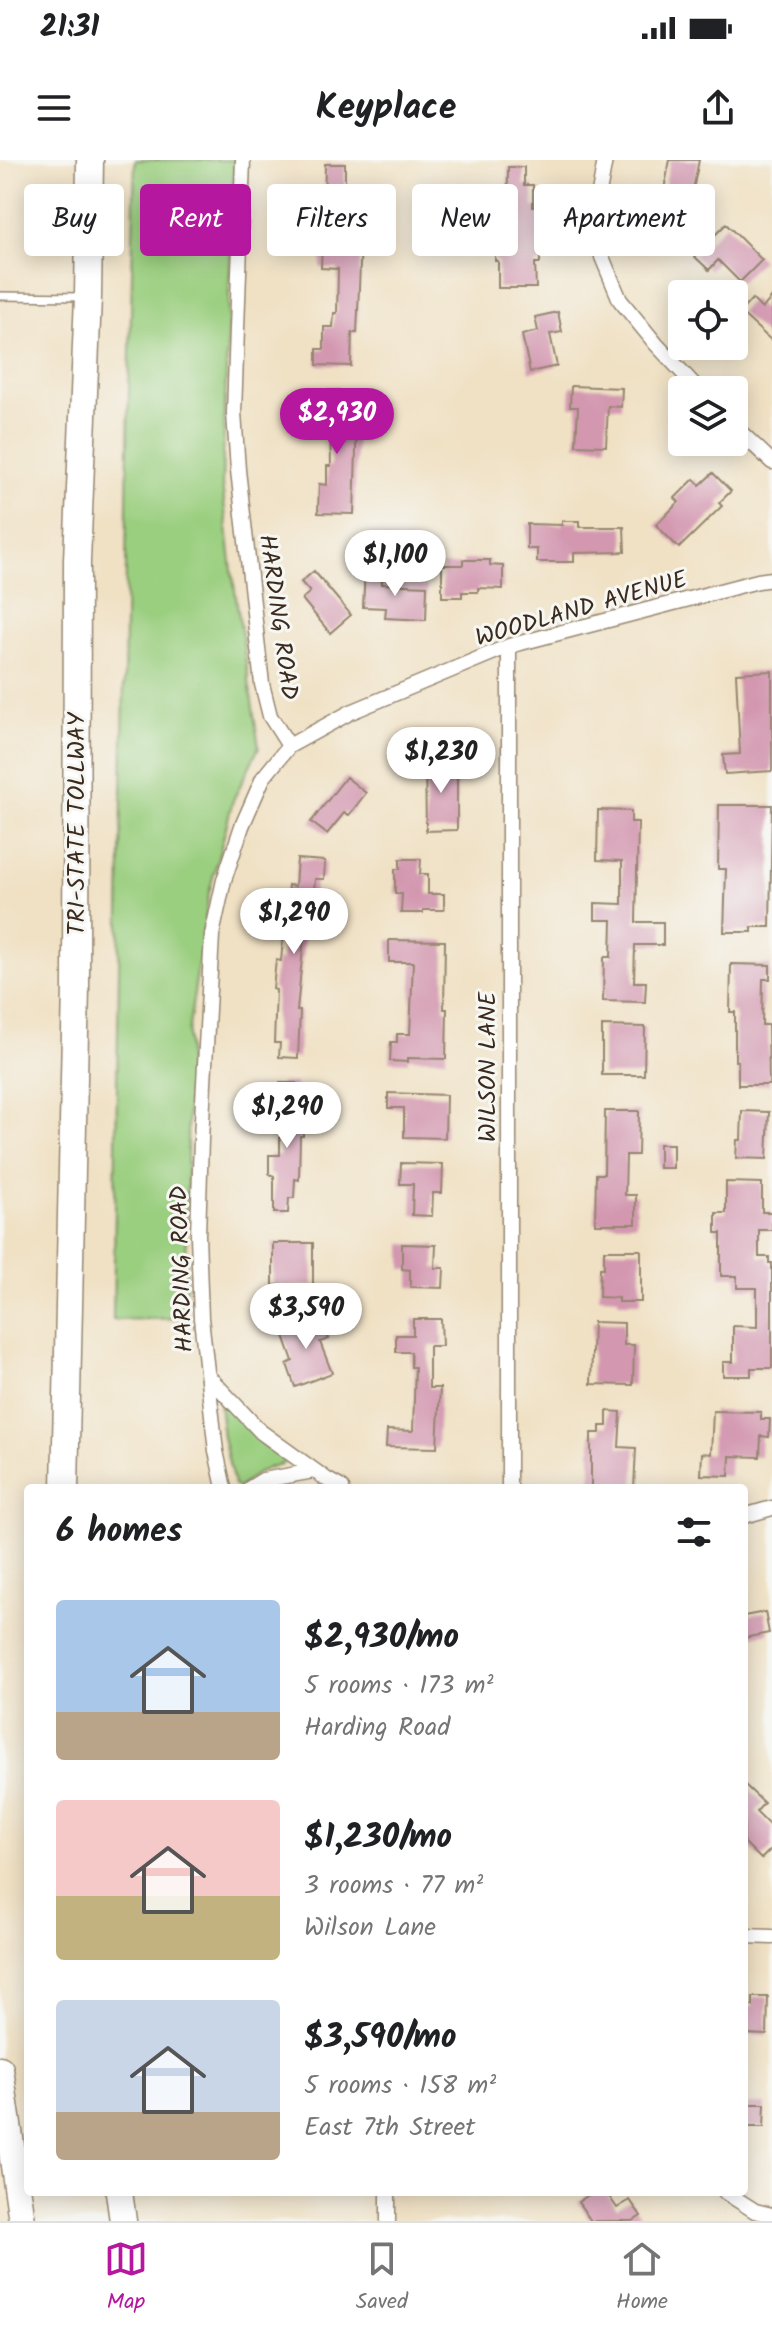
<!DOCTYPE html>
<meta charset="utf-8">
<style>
body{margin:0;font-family:Kalam,sans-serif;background:#f6f6f6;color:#202124;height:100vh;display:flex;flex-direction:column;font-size:30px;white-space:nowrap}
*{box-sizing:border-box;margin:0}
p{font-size:26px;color:#757577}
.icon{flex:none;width:44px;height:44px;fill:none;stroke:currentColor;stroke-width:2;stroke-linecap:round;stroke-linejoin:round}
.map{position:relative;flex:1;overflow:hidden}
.side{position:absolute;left:24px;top:1324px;width:724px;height:712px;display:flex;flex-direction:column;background:#fff;border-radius:8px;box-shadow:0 4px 20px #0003}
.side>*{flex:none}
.top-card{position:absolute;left:24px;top:24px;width:724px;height:72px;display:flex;gap:16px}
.controls{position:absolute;left:668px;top:120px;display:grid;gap:16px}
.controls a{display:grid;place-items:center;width:80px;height:80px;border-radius:8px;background:#fff;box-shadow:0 4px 20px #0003;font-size:40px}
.price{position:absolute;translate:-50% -68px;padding:0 18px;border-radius:28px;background:#fff;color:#222;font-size:26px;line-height:52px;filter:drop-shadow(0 2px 4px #0008)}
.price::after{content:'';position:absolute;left:50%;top:48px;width:24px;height:18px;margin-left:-12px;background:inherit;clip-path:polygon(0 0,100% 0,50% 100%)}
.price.current{background:#b5179e;color:#fff}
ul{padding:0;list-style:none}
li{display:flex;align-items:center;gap:24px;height:200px;padding:0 32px}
li span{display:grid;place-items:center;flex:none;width:224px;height:160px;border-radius:8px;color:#555}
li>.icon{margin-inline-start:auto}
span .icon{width:96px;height:96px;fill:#fffc;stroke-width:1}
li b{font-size:34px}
h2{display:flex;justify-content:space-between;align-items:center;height:96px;padding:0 32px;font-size:34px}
.tag{padding:0 28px;border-radius:8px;background:#fff;box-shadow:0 4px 20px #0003;font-size:28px;line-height:72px}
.tag.current{background:#b5179e;color:#fff}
.status{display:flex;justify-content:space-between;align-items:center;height:56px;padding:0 40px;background:#fff;direction:ltr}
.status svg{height:22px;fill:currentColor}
header{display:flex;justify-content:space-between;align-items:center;height:104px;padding:0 32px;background:#fff;font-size:36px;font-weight:600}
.tabs{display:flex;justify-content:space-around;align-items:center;height:112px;border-top:2px solid #e0e0e0;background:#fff;font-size:22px;color:#757577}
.tabs a{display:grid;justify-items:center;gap:4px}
.tabs .current{color:#b5179e}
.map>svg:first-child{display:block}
.green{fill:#9bcf80;stroke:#6b7c4f;stroke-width:2}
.building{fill:#d398b0}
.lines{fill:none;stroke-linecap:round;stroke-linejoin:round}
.service-casing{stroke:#968671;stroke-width:10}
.minor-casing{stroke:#968671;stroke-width:17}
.motorway-casing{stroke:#968671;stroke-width:29}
.service{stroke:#fff;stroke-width:7}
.minor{stroke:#fff;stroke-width:14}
.motorway{stroke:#fff;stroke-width:26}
.labels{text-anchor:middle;stroke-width:6;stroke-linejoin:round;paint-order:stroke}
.street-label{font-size:24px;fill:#3b2a1e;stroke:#f6f6f2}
</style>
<div class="status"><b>21:31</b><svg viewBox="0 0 49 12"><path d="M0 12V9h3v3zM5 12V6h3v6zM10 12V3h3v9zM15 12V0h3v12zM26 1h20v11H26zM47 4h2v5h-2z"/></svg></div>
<header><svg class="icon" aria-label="menu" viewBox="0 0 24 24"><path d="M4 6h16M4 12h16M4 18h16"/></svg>Keyplace<svg class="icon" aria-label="share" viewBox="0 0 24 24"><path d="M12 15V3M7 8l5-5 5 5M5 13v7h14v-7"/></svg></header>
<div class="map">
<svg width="772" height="2061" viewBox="0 0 772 2061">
<rect width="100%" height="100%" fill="#f6f6f2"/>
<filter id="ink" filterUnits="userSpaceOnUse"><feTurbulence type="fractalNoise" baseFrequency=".0125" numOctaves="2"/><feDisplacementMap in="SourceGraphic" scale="16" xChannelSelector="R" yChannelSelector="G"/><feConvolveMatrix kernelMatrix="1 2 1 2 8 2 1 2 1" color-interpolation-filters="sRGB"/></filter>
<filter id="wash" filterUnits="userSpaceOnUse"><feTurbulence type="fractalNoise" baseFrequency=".006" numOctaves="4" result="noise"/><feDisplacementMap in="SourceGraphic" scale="32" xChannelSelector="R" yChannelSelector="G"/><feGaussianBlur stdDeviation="1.8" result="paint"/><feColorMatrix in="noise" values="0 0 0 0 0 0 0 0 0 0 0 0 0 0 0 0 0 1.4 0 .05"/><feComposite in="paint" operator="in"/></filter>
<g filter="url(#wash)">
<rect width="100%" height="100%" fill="#f0e1c4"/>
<path class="green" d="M135 0H234L222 324 232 411 259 587 233 640 209 733 188 873 186 1158 113 1160 129 229Z
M221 1242 265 1286 282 1298 284 1302 282 1304C265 1307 251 1316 239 1328L234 1325 223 1277 219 1244Z"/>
<g id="blocks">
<path class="building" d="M670 0H699L689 50 661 44Z
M325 4H345V30H354V81L361 82 357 173H352L351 206 317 205V189H324V167H333L334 153H337L338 109 321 108 322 83H329L330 53H324Z
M508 7H524V25H533V47H540V103H535L536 128H498V101H495V85H507Z
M726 64 762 100 740 122 718 100 709 110 694 96Z
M772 137V181L740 152 752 139 762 149Z
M558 152 562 172 550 174 557 206 530 212 522 175 538 171 535 157Z
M571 226 622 228 621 247 608 246 606 286 576 285 578 247H570Z
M339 230V258H357L354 354 318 353 319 324 327 325V306H331L330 270H317L316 231Z
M713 313 731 331 719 343 722 346 679 388 656 365 679 342 675 338 694 319 700 325Z
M562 361H579V367H624L625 392 574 393V402H537V389H527V364L562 365Z
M463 400H490V405L503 406V429L478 428V432H462V437H442V405H463Z
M365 410 382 411V424L427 426 426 460 385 458 386 448 363 447Z
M314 411 351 455 330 473 302 439 310 432 301 422Z
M772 511V611L725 614 723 595 740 594 736 513Z
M425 599H457V670L426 671Z
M346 617 366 633 349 655 344 653 327 674 311 662Z
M719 645H772L770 767H752V772H724L726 709H718Z
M598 650 631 651V662H638L636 762H663V785H635L634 822H646L645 842 603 841 604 797H611L612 760H595V743L622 744V701L597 700Z
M297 699 325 701 324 719H315L312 756H306L297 851H300L298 898 279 897 280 883H274L276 830 273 829 276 800 281 801 288 725 295 726Z
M400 699H421L420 714H428V734H444V750H423V753H401L402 734H395V709H400Z
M389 780 445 781 444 849H447L446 899 408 898V902L390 901 391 882H397V874H410L413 802H389Z
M731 804 770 805V819H763L762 865H768L769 925H738V901H735V852H730Z
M602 866 645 867 644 915H602Z
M280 923H296V958H303V976H300L299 1020 295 1019 294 1038H289L288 1053H274V1016L269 1014V995H280Z
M388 933 446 935 445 978 404 977V948H388Z
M605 951H639L638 995H626L625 1035H636V1064H595L596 1014H604Z
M742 951 769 952 767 999 736 998 737 980H741Z
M659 984H673V1008H659Z
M401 1003 443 1004 442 1033H433L432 1056 412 1055 413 1024H400Z
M726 1022 762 1023V1052H772V1070H759V1097H769V1103H772V1208H751V1216H723V1202H733V1166L757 1167V1128H737V1116H721V1073H716V1053H726Z
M273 1083H313V1126L273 1125Z
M402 1084 436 1085 435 1108H444L443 1128 410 1127V1110L402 1109Z
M604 1090H641V1142H618V1138L599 1137 600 1108H604Z
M312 1155 317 1167 323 1164 329 1179 320 1182 332 1213 295 1227 287 1204 293 1201 281 1167Z
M413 1159H441L442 1186H429V1228H440L437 1288 386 1287 387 1270 413 1271 415 1207H411V1192H396V1175H413Z
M593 1162 624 1163V1185H634L633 1225 591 1224Z
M607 1251 621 1252 619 1287 636 1288 634 1328H591V1273H600V1266H607Z
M713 1251 761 1252V1259H770L769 1277 761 1276 760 1297 730 1296 729 1316 701 1315 702 1293 711 1294Z
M765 1452 769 1473 744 1478V1456Z
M744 1624 764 1643 756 1652 772 1668V1688L761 1699 744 1682Z
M753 1837H768L767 1875 744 1874V1846H753Z
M744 1944H765L764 1967H744Z
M593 2032H606L617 2048 630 2040 641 2056 633 2061H591L578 2042Z"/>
</g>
</g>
<g filter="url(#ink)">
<use href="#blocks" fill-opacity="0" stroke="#968671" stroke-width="2"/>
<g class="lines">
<defs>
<path id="service" d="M0 136 82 137"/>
<path id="minor" d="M605 0 597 44 602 97 620 140 656 184 699 230
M734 266 772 302
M509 486V1325L511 1328
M289 586 351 552 509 486 758 421 772 419
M209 1217 261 1272 326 1319 342 1328
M224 1328 216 1291 201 1158 198 1075 201 979 212 775 224 720 242 666 263 618 289 586 270 556 262 524 238 310 234 253 243 0
M250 1328 263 1320 314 1311
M744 1356 772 1348
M744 1776 772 1777
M725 2032 755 2051 772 2055
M388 2061V2032"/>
<path id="motorway" d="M65 1328 76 827 77 400 88 137 90 0
M0 1909 22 2061
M119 2032 123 2061"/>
</defs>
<use href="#service" class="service-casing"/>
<use href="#minor" class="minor-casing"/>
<use href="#motorway" class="motorway-casing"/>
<use href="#service" class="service"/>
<use href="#minor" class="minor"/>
<use href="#motorway" class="motorway"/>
</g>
</g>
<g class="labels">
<g class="street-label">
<text transform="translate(581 448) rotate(-16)" y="8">WOODLAND AVENUE</text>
<text transform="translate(279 457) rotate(82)" y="8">HARDING ROAD</text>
<text transform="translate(76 664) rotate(-90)" y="8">TRI-STATE TOLLWAY</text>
<text transform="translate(487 907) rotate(-90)" y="8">WILSON LANE</text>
<text transform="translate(181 1109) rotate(-92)" y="8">HARDING ROAD</text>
</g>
</g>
</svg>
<div class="controls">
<a><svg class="icon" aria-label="locate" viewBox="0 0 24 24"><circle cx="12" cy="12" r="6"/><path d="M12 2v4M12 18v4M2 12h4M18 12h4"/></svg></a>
<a><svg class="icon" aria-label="layers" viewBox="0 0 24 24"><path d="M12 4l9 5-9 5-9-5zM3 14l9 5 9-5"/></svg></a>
</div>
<b class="price current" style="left:337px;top:296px">$2,930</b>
<b class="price" style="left:395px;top:438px">$1,100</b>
<b class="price" style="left:441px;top:635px">$1,230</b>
<b class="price" style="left:294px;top:796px">$1,290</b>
<b class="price" style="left:287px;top:990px">$1,290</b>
<b class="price" style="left:306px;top:1191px">$3,590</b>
<div class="top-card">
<a class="tag">Buy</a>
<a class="tag current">Rent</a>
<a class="tag">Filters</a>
<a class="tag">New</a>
<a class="tag">Apartment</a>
</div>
<section class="side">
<h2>6 homes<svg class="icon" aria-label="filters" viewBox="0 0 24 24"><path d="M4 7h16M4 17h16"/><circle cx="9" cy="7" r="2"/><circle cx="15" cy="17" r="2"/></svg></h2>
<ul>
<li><span style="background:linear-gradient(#a9c7e8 70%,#b9a48a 0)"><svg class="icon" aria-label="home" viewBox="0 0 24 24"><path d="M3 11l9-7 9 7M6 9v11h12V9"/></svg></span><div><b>$2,930/mo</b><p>5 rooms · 173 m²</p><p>Harding Road</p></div></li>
<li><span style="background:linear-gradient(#f6c9c9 60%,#c2b280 0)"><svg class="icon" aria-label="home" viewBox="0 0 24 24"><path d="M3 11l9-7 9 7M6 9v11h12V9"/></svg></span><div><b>$1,230/mo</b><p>3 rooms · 77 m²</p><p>Wilson Lane</p></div></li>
<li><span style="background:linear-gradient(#c9d6e8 70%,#b9a48a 0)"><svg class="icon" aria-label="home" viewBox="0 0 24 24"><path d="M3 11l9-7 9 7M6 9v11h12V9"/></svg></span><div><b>$3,590/mo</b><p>5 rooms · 158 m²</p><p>East 7th Street</p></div></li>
</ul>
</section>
</div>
<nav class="tabs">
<a class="current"><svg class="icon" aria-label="map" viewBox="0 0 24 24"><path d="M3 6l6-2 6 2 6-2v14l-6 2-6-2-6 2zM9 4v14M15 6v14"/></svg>Map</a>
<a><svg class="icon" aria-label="saved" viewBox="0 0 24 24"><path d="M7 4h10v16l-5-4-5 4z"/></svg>Saved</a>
<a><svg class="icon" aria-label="home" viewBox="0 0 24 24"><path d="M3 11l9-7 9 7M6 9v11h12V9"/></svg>Home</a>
</nav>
